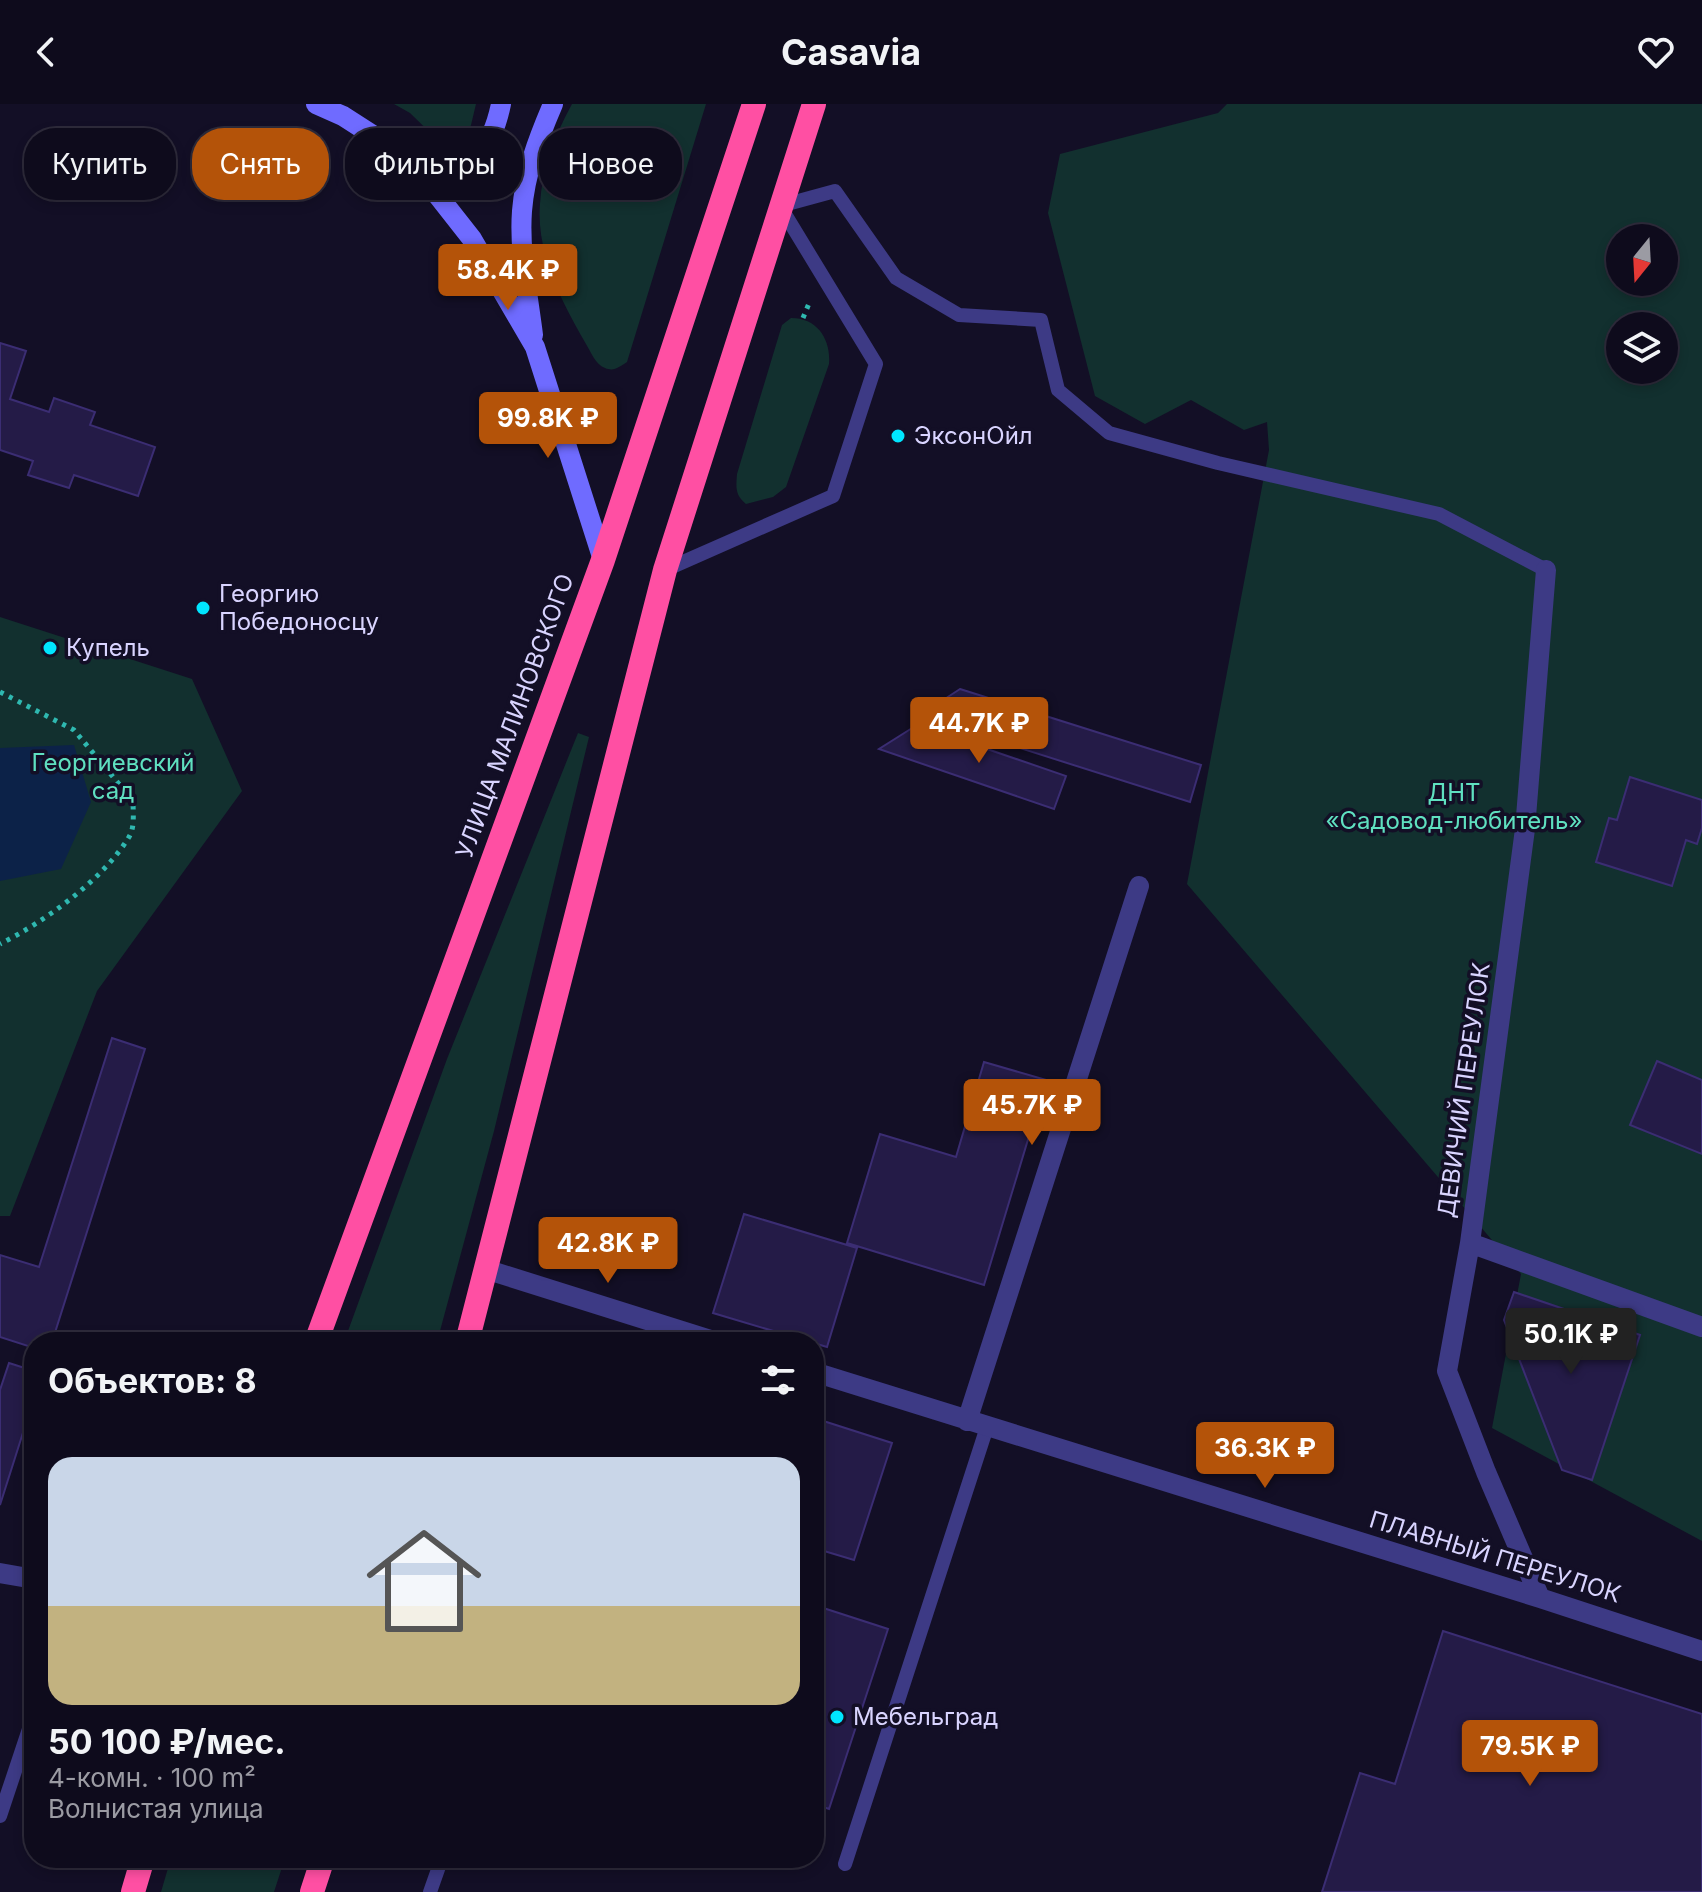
<!DOCTYPE html>
<html lang="ru">
<meta charset="utf-8">
<style>
body{margin:0;font-family:Inter,sans-serif;background:#171425;color:#f1f3f6;height:100vh;display:flex;flex-direction:column;font-size:30px;white-space:nowrap}
*{box-sizing:border-box;margin:0}
p{font-size:26px;color:#9b9ba3}
.icon{flex:none;width:44px;height:44px;fill:none;stroke:currentColor;stroke-width:2;stroke-linecap:round;stroke-linejoin:round}
.map{position:relative;flex:1;overflow:hidden}
.sheet{position:absolute;left:24px;top:1228px;width:800px;height:536px;display:flex;flex-direction:column;background:#0e0b1c;border-radius:32px;box-shadow:0 4px 12px #0003,0 0 0 2px #2e2b3b}
.sheet>*{flex:none}
.guide{position:absolute;left:24px;top:24px;width:800px;height:72px;display:flex;gap:16px}
.needle{width:52px;rotate:198deg}
.buttons{position:absolute;left:1606px;top:120px;display:grid;gap:16px}
.buttons a{display:grid;place-items:center;width:72px;height:72px;border-radius:50%;background:#0e0b1c;box-shadow:0 4px 12px #0003,0 0 0 2px #2e2b3b;font-size:40px}
.price{position:absolute;translate:-50% -68px;padding:0 18px;border-radius:8px;background:#b45309;color:#fff;font-size:26px;line-height:52px;filter:drop-shadow(0 2px 4px #0008)}
.price::after{content:'';position:absolute;left:50%;top:48px;width:24px;height:18px;margin-left:-12px;background:inherit;clip-path:polygon(0 0,100% 0,50% 100%)}
.price.on{background:#222;color:#fff}
ul{padding:0;list-style:none}
li{display:grid;align-content:center;gap:16px;height:424px;padding:0 24px}
li span{display:grid;place-items:center;height:248px;border-radius:24px;color:#555}
li>.icon{margin-inline-start:auto}
span .icon{width:144px;height:144px;fill:#fffc;stroke-width:1}
li b{font-size:34px}
h2{display:flex;justify-content:space-between;align-items:center;height:96px;padding:0 24px;font-size:34px}
.chip{padding:0 28px;border-radius:32px;background:#0e0b1c;box-shadow:0 4px 12px #0003,0 0 0 2px #2e2b3b;font-size:28px;line-height:72px}
.chip.on{background:#b45309;color:#fff}
header{display:flex;justify-content:space-between;align-items:center;height:104px;padding:0 24px;background:#0e0b1c;font-size:36px;font-weight:700}
.map>svg:first-child{display:block}
.green{fill:#12302f;fill-rule:evenodd}
.water{fill:#0c2248}
.building{fill:#241b47;stroke:#3b2d73;stroke-width:2}
.lines{fill:none;stroke-linecap:round;stroke-linejoin:round}
.path{stroke:#2fb8b0;stroke-width:5;stroke-dasharray:4 6;stroke-linecap:butt}
.lane{stroke:#3d3a85;stroke-width:14}
.street{stroke:#3d3a85;stroke-width:20}
.secondary{stroke:#6f6bff;stroke-width:20}
.highway{stroke:#ff4fa3;stroke-width:24}
.poi-dot{fill:#00e5ff;stroke:#130f26;stroke-width:3}
.labels{text-anchor:middle;stroke-width:7;stroke-linejoin:round;paint-order:stroke}
.poi-label{font-size:24px;fill:#d9d4ff;stroke:#130f26;text-anchor:start}
.street-label{font-size:24px;fill:#d9d4ff;stroke:#130f26}
.park-label{font-size:24px;fill:#5fe0c0;stroke:#130f26}
</style>
<header><svg class="icon" aria-label="back" viewBox="0 0 24 24"><path d="M15 5l-7 7 7 7"/></svg>Casavia<svg class="icon" aria-label="heart" viewBox="0 0 24 24"><path d="M12 20l-8-8c-3-5 5-10 8-4 3-6 11-1 8 4z"/></svg></header>
<div class="map">
<svg width="1702" height="1788" viewBox="0 0 1702 1788">
<rect width="100%" height="100%" fill="#130f26"/>
<path class="green" d="M394 0H476L471 21 457 47 450 48 410 9Z
M572 0H706L627 258C619 263 614 268 605 264 595 260 591 248 586 240 562 198 536 150 540 100 542 65 555 31 572 0Z
M1227 0H1702V1437L1492 1324 1521 1170 1187 780 1269 346 1267 318 1244 326 1191 296 1145 320 1095 292 1048 109 1060 50 1218 9ZM1620 134H1664V178H1620ZM1620 222H1664V266H1620Z
M791 214C818 214 831 236 829 260L786 383 773 393 746 400C735 391 736 384 737 370L782 221Z
M0 513 192 575 242 687 97 887 10 1112H0Z
M578 629 589 633 494 1027 437 1238H344L447 955Z
M171 1754H285L274 1788H161Z"/>
<path class="water" d="M74 641 91 698 61 765 0 777V644Z"/>
<path class="building" d="M0 239 26 247 10 295 49 308 54 294 95 308 90 321 155 343 138 392 74 371 69 384 28 371 33 357 0 346Z
M960 585 1201 661 1190 698 919 612Z
M917 621 1066 672 1054 705 879 645Z
M1630 673 1702 696V724L1697 740 1686 736 1672 782 1596 758 1609 714 1617 716Z
M112 934 145 945 52 1238H34V1244L0 1233V1151L39 1163Z
M1657 957 1702 976V1050L1630 1021Z
M984 958 1046 976 984 1181 847 1139 880 1030 956 1053Z
M744 1110 857 1144 827 1243 713 1209Z
M1514 1188 1640 1231 1592 1376 1562 1366 1504 1216Z
M9 1259 34 1267V1294L0 1401V1286Z
M814 1314 892 1339 854 1456 814 1444Z
M814 1501 888 1525 829 1705 814 1700Z
M1443 1527 1702 1610V1788H1322L1360 1669 1395 1680Z"/>
<g class="lines">
<path class="path" d="M803 214 810 197
M0 588 74 626 133 697C133 707 135 724 129 733 103 776 44 818 0 840"/>
<path class="lane" d="M665 466 833 392 876 260 780 102 835 87 896 174 959 211 1041 216 1058 286 1109 329 1218 359 1439 410 1546 466
M0 1712 34 1610
M845 1760 987 1323
M430 1788 442 1754"/>
<path class="street" d="M1470 1139 1702 1223
M485 1165 717 1238
M814 1268 1540 1494 1702 1547
M967 1317 1139 782
M0 1469 34 1475
M1540 1494 1486 1368 1447 1267 1470 1139 1525 725 1546 466"/>
<path class="secondary" d="M316 0 343 12 385 39 428 79 472 135 535 243 603 456
M428 79C473 61 491 49 501 0
M533 231C528 191 519 147 522 107 525 69 538 35 553 0"/>
<path class="highway" d="M316 1238 603 456 754 0
M467 1238 665 466 814 0
M133 1788 143 1754
M312 1788 323 1754"/>
</g>
<g class="poi-dot">
<circle cx="898" cy="332" r="8"/>
<circle cx="203" cy="504" r="8"/>
<circle cx="50" cy="544" r="8"/>
<circle cx="837" cy="1613" r="8"/>
</g>
<g class="labels">
<g class="poi-label">
<text x="914" y="340">ЭксонОйл</text>
<text x="219" y="498">Георгию<tspan x="219" dy="28">Победоносцу</tspan></text>
<text x="66" y="552">Купель</text>
<text x="853" y="1621">Мебельград</text>
</g>
<g class="street-label">
<text transform="translate(515 612) rotate(-70)" y="8">УЛИЦА МАЛИНОВСКОГО</text>
<text transform="translate(1464 986) rotate(-82)" y="8">ДЕВИЧИЙ ПЕРЕУЛОК</text>
<text transform="translate(1495 1453) rotate(17)" y="8">ПЛАВНЫЙ ПЕРЕУЛОК</text>
</g>
<g class="park-label">
<text x="113" y="667">Георгиевский<tspan x="113" dy="28">сад</tspan></text>
<text x="1454" y="697">ДНТ<tspan x="1454" dy="28">«Садовод-любитель»</tspan></text>
</g>
</g>
</svg>
<div class="buttons">
<a><svg class="needle" viewBox="-14 -14 28 28"><path d="M0-13l5 13h-10z" fill="#e53935"/><path d="M0 13l5-13h-10z" fill="#9b9ba3"/></svg></a>
<a><svg class="icon" aria-label="layers" viewBox="0 0 24 24"><path d="M12 4l9 5-9 5-9-5zM3 14l9 5 9-5"/></svg></a>
</div>
<b class="price" style="left:508px;top:208px">58.4K ₽</b>
<b class="price" style="left:548px;top:356px">99.8K ₽</b>
<b class="price" style="left:979px;top:661px">44.7K ₽</b>
<b class="price" style="left:1032px;top:1043px">45.7K ₽</b>
<b class="price" style="left:608px;top:1181px">42.8K ₽</b>
<b class="price on" style="left:1571px;top:1272px">50.1K ₽</b>
<b class="price" style="left:1265px;top:1386px">36.3K ₽</b>
<b class="price" style="left:1530px;top:1684px">79.5K ₽</b>
<div class="guide">
<a class="chip">Купить</a>
<a class="chip on">Снять</a>
<a class="chip">Фильтры</a>
<a class="chip">Новое</a>
</div>
<section class="sheet">
<h2>Объектов: 8<svg class="icon" aria-label="filters" viewBox="0 0 24 24"><path d="M4 7h16M4 17h16"/><circle cx="9" cy="7" r="2"/><circle cx="15" cy="17" r="2"/></svg></h2>
<ul>
<li><span style="background:linear-gradient(#c9d6e8 60%,#c2b280 0)"><svg class="icon" aria-label="home" viewBox="0 0 24 24"><path d="M3 11l9-7 9 7M6 9v11h12V9"/></svg></span><div><b>50 100 ₽/мес.</b><p>4-комн. · 100 m²</p><p>Волнистая улица</p></div></li>
</ul>
</section>
</div>
